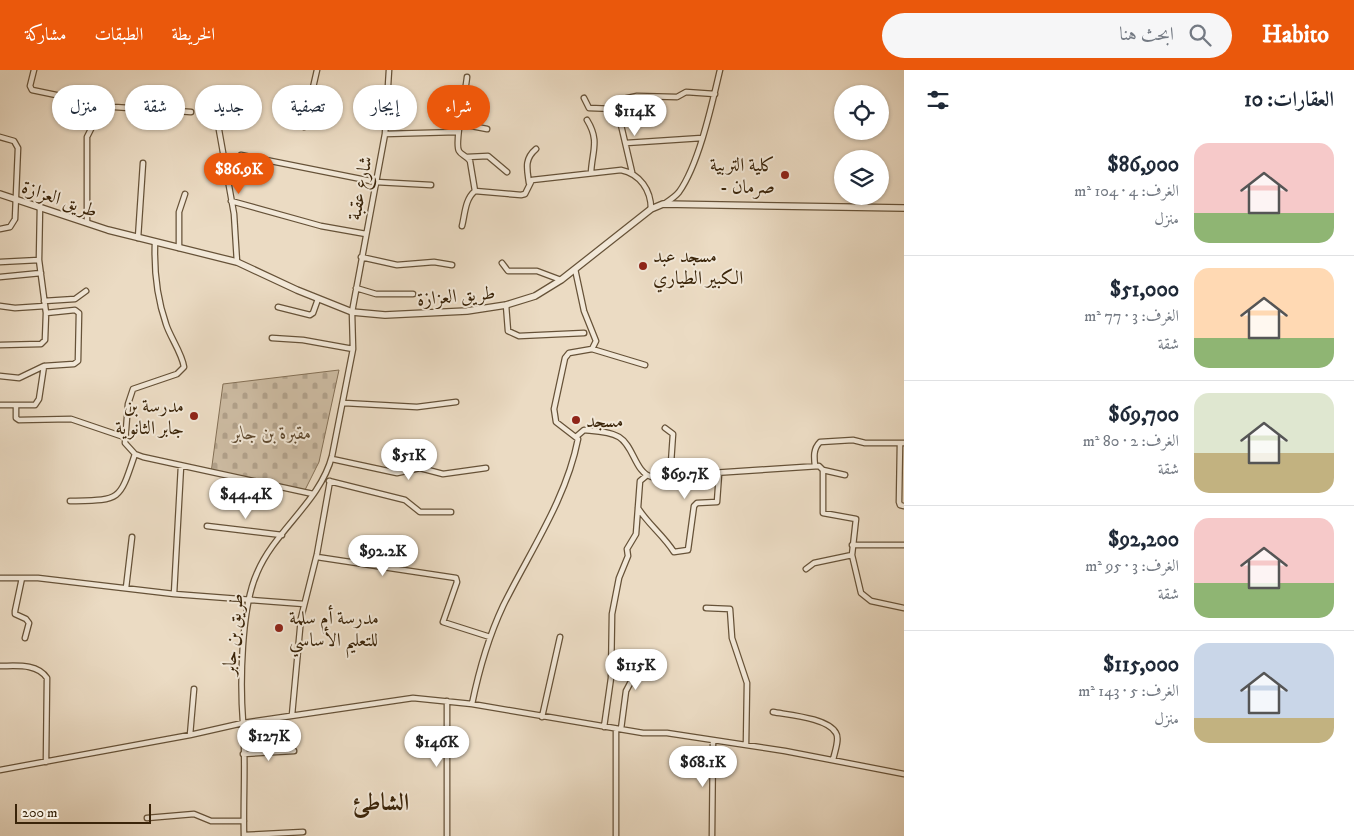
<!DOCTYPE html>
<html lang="ar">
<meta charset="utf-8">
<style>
body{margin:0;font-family:"IM FELL DW Pica",Amiri,serif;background:#f6f6f7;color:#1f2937;direction:rtl;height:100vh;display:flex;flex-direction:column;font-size:19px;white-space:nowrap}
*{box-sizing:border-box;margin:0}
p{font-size:16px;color:#747a83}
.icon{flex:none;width:28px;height:28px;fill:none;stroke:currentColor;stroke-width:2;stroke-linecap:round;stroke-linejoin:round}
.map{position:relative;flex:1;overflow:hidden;direction:ltr}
.sheet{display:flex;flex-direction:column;background:#fff;width:450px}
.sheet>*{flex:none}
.banner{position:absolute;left:15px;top:15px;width:475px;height:45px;direction:rtl;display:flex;gap:10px}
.buttons{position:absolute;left:834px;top:15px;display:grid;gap:10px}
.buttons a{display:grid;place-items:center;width:55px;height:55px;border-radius:50%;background:#fff;box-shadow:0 1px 4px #0004;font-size:25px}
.scale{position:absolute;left:15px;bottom:12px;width:136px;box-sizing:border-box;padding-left:5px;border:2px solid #3a2409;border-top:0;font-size:14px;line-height:18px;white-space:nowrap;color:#3a2409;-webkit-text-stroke:4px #f2e8d8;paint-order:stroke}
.price{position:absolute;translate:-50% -42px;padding:0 11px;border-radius:18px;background:#fff;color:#222;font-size:16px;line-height:32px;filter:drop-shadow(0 1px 2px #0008)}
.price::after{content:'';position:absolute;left:50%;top:30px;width:15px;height:11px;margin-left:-8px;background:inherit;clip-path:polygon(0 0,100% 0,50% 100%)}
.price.on{background:#ea580c;color:#fff}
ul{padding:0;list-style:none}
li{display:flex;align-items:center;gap:15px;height:125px;padding:0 20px}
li+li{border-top:1px solid #e0e1e3}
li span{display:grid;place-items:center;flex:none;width:140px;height:100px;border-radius:15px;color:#555}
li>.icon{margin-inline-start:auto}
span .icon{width:60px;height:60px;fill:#fffc;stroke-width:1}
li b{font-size:21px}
h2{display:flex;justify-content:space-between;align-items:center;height:60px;padding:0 20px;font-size:21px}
.pill{padding:0 18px;border-radius:22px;background:#fff;box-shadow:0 1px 4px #0004;font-size:18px;line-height:45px}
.pill.on{background:#ea580c;color:#fff}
header{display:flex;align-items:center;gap:30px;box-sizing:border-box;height:70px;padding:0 25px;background:#ea580c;color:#fff}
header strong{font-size:24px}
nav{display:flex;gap:28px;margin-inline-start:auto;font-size:18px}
.search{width:350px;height:45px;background:#f6f6f7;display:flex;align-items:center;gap:12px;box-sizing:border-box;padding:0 18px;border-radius:28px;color:#747a83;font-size:19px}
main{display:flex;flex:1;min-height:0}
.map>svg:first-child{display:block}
.cemetery{fill:url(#cemetery-stones);stroke:#847056}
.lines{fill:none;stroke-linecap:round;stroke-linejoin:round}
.minor-casing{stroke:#665238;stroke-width:7}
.tertiary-casing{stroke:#665238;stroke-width:8}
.minor{stroke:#f2e8d8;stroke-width:4.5}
.tertiary{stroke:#f2e8d8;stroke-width:5.5}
.poi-dot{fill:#8f2418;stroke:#f2e8d8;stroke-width:2}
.labels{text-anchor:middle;stroke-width:4;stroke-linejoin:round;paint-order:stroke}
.poi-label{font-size:19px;fill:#3a2409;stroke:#f2e8d8;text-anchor:start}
.street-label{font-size:19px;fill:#3a2409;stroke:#f2e8d8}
.park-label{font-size:19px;font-style:italic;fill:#5f4a30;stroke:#f2e8d8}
.district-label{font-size:24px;font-weight:bold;fill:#3a2409;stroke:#f2e8d8}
</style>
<header>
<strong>Habito</strong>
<div class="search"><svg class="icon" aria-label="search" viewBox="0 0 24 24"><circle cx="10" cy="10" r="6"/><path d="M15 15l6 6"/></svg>ابحث هنا</div>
<nav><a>الخريطة</a><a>الطبقات</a><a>مشاركة</a></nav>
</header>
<main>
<section class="sheet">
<h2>العقارات: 10<svg class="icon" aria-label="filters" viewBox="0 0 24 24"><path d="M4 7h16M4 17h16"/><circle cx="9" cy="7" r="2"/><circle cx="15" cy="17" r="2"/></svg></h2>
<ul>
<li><span style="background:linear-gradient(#f6c9c9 70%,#8fb573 0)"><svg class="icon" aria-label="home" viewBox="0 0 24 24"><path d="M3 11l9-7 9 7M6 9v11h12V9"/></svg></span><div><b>$86,900</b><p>الغرف: 4 · 104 m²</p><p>منزل</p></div></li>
<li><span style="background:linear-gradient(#ffd9b3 70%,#8fb573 0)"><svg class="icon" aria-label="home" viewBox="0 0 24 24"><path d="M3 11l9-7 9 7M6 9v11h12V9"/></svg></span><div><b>$51,000</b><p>الغرف: 3 · 77 m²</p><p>شقة</p></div></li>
<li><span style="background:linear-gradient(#dfe7d0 60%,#c2b280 0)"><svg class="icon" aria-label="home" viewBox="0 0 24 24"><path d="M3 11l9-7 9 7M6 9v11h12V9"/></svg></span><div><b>$69,700</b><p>الغرف: 2 · 80 m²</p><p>شقة</p></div></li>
<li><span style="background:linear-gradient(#f6c9c9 65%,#8fb573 0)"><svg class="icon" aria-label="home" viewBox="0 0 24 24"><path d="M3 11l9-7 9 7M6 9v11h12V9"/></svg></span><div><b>$92,200</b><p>الغرف: 3 · 95 m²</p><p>شقة</p></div></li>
<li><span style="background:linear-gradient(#c9d6e8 75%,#c2b280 0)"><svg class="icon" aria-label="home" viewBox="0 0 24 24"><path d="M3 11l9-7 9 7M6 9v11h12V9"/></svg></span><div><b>$115,000</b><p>الغرف: 5 · 143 m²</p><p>منزل</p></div></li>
</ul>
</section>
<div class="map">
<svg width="904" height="766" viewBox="0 0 904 766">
<defs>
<pattern id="cemetery-stones" width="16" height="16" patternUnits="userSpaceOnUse" patternTransform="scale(1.25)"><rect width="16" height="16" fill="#cdbca3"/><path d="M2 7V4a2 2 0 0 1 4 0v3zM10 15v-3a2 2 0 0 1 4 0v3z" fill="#b1a18b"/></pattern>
</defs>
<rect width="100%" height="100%" fill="#ebdbc3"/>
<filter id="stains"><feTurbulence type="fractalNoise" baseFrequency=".004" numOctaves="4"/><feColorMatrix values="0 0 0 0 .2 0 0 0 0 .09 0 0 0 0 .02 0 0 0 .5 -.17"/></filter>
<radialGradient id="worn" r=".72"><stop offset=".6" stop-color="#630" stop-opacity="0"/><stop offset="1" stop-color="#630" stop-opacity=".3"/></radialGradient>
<path class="cemetery" d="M339 300 319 392 304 422 211 403 223 314Z"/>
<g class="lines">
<defs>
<path id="minor" d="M34 0 30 16 32 20 114 37 191 42
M467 7C466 20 454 73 459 81 461 85 467 86 470 91L475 121 521 125 525 124 532 110 621 100C640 104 651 120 651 139
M584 28 589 38 615 39 623 29 637 26 677 27 686 22 715 24
M617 38 632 102
M587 50C600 71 592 81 591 103
M461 54 487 59
M304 57 317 0
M219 60 234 144 237 192
M385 64 457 62
M0 67 14 71 18 78 15 149 10 157 0 159
M626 73 702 68
M241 85 376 112 431 115
M467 87 488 86 507 102
M529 113C527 99 524 89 536 79
M231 131 321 156 366 164
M664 134C670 130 675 127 679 122 699 94 712 34 720 0
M87 152V67L103 35
M462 156C465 144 465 129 475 121
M138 168 143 93
M155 173C154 200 157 228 166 254 170 267 182 283 184 297L177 304 133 319 128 334 125 373 135 384 143 387 313 424
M179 178V142L185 124
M361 187 397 195 434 192 452 195
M0 192 39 190
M502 193 508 201H537L561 210
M0 207 41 203
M356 218 376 224H413
M44 231 75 229 86 221
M506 235 508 261 519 266 584 263
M0 236 15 238 45 236
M278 237 310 245 313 243 318 229
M272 268 303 270 353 279
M0 275 41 274 45 270 46 243 39 190 40 136
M592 279 645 295
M0 306 19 308 44 296
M344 333 417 337 456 332
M0 335H35L39 329 44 296 74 294 78 291 79 243 75 240 46 243
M16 336V348L19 350 71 349 124 367
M665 358 673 364 670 407
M577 366 584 360C595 361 609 361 619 367 634 376 635 403 652 407L819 396 823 400V443L856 449 852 485 861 523 871 531 904 538
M900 373 899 432 900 435 904 436
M332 389 397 403 420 398 443 404 486 398
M815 396C814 387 813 379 820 372L853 370 865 373H904
M823 400 845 405
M329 411 405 430 420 442H451
M70 431C121 430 119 432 135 384
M638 438C648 454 663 465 674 482L688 480 694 436 697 433 717 432 719 404
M207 456 282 465
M852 475H904
M317 487 456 508 457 512 443 552 490 567
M806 499 814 493 852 485
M0 508H38L174 524 304 534
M22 508 15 541V544L26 549 29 553 25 568
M126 518 132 467
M174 524 181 396
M706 538 730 539 732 568 747 613 746 675
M0 596C16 596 37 593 47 608L46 692
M472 634C479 600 488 568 503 536 530 481 566 430 578 369L556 352 554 339 565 288 569 283 592 279 596 271 584 241 575 199
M773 642C789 645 828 648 836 663 840 669 834 684 833 690
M292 645 301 548 317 484 330 411
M542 647 560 567
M604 657 611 608 612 544 619 508 628 486 627 479 636 464 640 411 646 406
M616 659V766
M621 659 626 621 636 602 638 584
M190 665 194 619
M243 684 294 681
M0 700 190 665 243 653 413 628 472 634 643 663H667L785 681 904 704
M147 748 194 744 211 751H244
M244 765 303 762
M244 766C243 729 246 690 243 652 240 614 241 538 257 503 275 460 320 432 332 386L353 279 352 242 385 64 389 0
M447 766V631
M712 766 713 671"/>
<path id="tertiary" d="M0 124 108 160 237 192 297 220 352 242 385 245 467 241 506 235 535 226 561 210 651 139 663 134 904 138"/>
</defs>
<use href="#minor" class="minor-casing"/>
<use href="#tertiary" class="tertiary-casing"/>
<use href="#minor" class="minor"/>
<use href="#tertiary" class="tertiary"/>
</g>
<g class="poi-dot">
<circle cx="785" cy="105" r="5"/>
<circle cx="643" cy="196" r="5"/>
<circle cx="194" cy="346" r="5"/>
<circle cx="576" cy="350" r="5"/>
<circle cx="279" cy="558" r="5"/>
</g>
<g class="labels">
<g class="poi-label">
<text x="775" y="101" text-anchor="end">كلية التربية<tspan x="775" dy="22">- صرمان</tspan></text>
<text x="653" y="192">مسجد عبد<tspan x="653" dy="22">الكبير الطياري</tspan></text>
<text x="184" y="342" text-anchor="end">مدرسة بن<tspan x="184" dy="22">جابر الثانوية</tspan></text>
<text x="586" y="357">مسجد</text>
<text x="289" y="554">مدرسة أم سلمة<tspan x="289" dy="22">للتعليم الأساسي</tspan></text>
</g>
<g class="street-label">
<text transform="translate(359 118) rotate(-79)" y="7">شارع عقبة</text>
<text transform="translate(60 128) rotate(19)" y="7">طريق العزازة</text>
<text transform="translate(456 225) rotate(-5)" y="7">طريق العزازة</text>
<text transform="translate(232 564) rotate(-84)" y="7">طريق بن جابر</text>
</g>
<g class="park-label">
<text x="272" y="369">مقبرة بن جابر</text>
</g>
<g class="district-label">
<text x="381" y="740">الشاطئ</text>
</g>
</g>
<rect width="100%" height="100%" filter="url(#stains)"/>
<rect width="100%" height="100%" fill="url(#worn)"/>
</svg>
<div class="buttons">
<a><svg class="icon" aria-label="locate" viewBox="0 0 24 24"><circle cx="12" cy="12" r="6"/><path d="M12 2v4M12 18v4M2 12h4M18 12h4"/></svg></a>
<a><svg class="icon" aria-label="layers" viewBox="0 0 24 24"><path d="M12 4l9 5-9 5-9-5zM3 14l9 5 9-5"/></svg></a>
</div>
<div class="scale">200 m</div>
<b class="price" style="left:635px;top:67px">$114K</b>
<b class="price on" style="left:239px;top:125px">$86.9K</b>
<b class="price" style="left:409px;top:411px">$51K</b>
<b class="price" style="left:685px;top:430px">$69.7K</b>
<b class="price" style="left:246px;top:450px">$44.4K</b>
<b class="price" style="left:383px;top:507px">$92.2K</b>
<b class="price" style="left:636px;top:621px">$115K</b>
<b class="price" style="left:269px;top:692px">$127K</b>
<b class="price" style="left:437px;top:698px">$146K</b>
<b class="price" style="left:703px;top:718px">$68.1K</b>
<div class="banner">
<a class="pill on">شراء</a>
<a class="pill">إيجار</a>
<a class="pill">تصفية</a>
<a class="pill">جديد</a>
<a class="pill">شقة</a>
<a class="pill">منزل</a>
</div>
</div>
</main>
